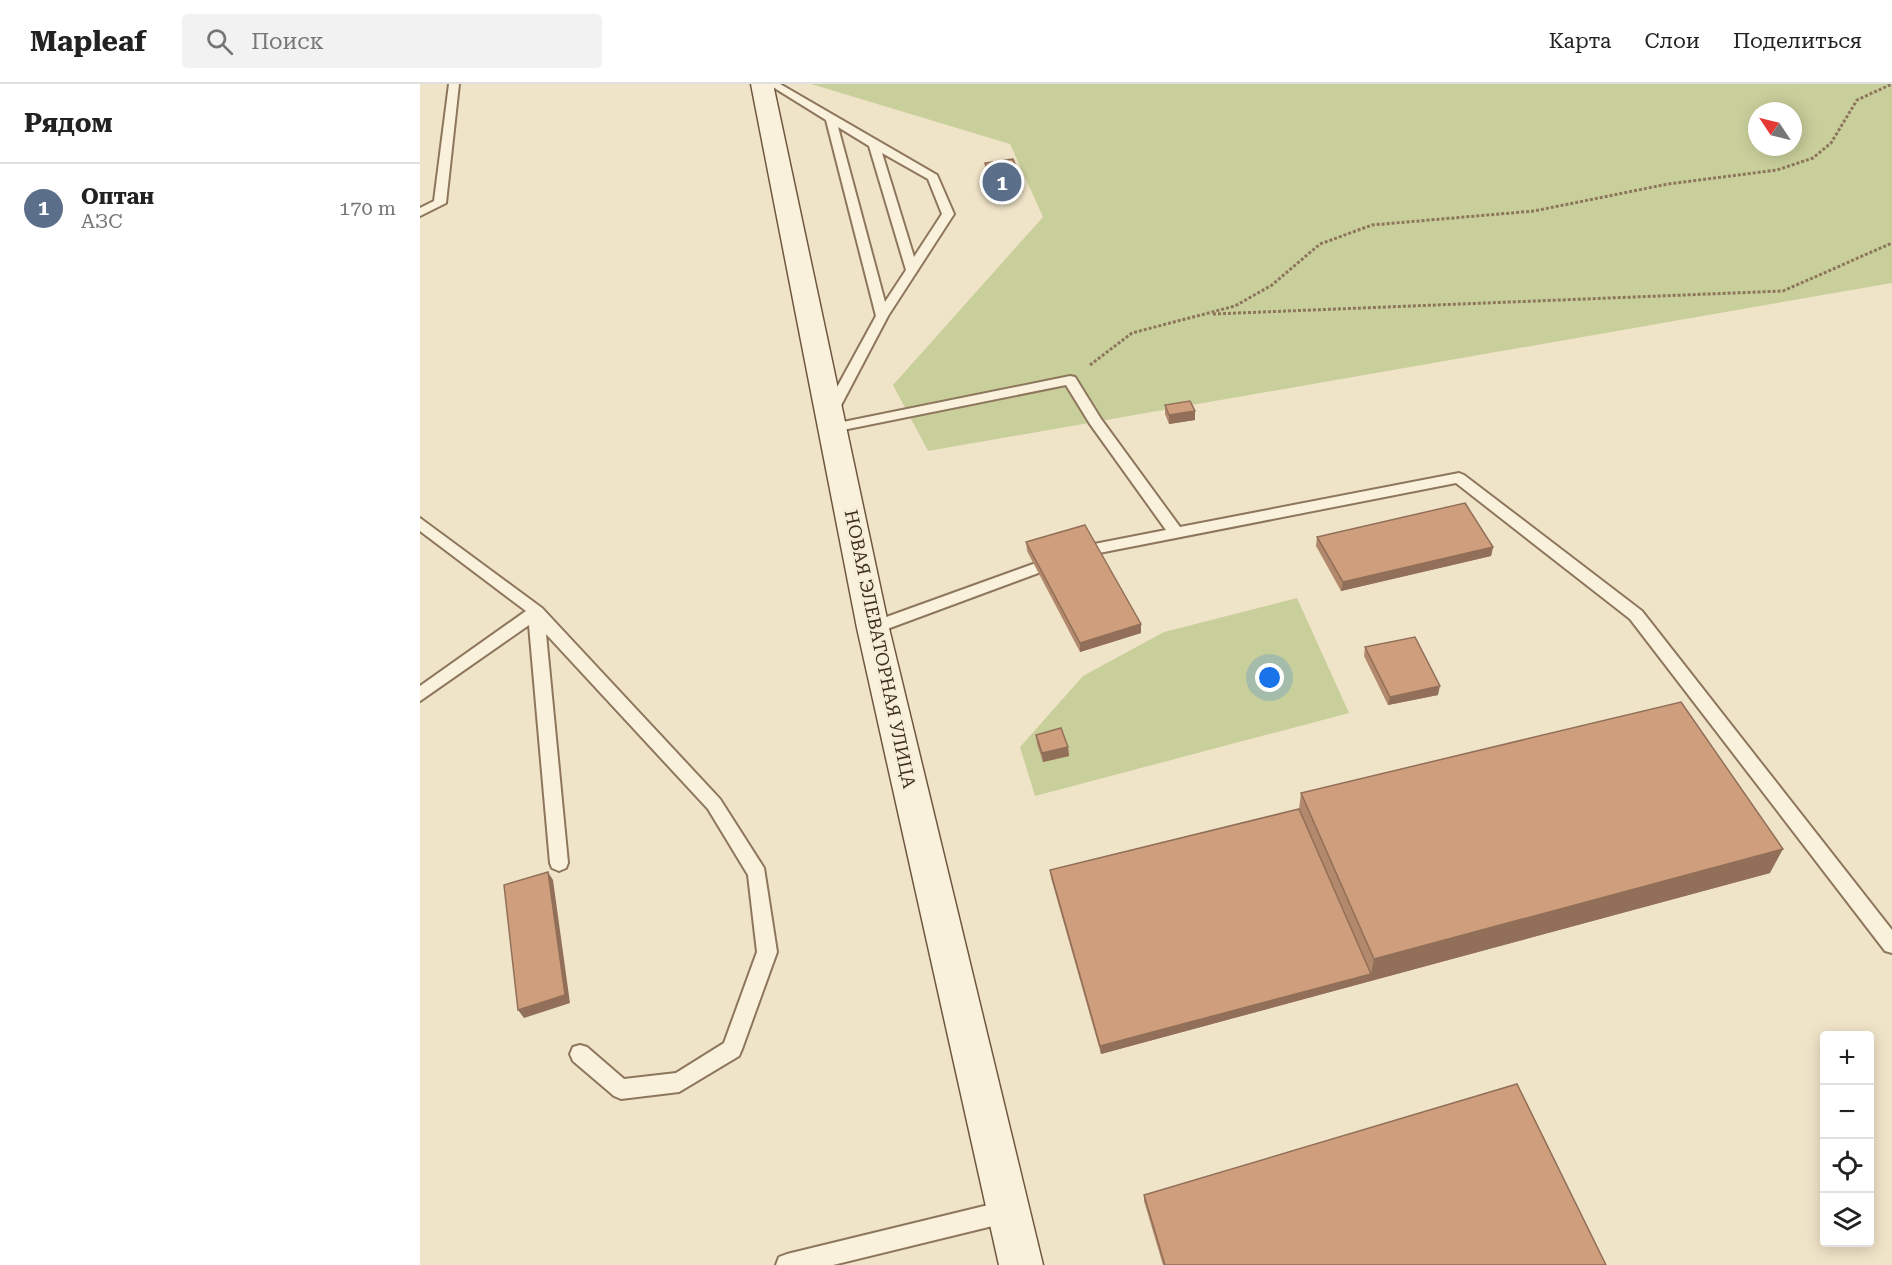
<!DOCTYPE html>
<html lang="ru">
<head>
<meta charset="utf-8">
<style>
  :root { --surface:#fff; --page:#f2f2f2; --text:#222; --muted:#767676; --line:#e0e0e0; --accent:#9e2a2b }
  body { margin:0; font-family:"Roboto Serif",serif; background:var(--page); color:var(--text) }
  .controls { position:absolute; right:18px; bottom:18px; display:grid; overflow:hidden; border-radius:6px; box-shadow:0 3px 15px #0003 }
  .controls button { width:54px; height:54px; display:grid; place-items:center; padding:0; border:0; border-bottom:2px solid var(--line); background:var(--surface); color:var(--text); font:30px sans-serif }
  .compass { position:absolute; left:1328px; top:18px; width:54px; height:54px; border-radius:50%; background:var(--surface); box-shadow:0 3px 15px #0003; rotate:305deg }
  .you { position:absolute; left:850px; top:594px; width:21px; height:21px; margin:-15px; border:4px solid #fff; border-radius:50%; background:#1a73e8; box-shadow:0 0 0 9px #1a73e833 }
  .badge { display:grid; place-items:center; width:39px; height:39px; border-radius:50%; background:var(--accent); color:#fff; font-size:20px; font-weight:700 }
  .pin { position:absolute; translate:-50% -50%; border:3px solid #fff; box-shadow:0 2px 6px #0006 }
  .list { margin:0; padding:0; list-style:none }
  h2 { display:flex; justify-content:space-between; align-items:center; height:78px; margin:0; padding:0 24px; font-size:26px }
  h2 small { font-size:20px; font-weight:400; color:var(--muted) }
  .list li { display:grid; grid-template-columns:39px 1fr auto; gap:18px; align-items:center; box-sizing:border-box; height:90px; padding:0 24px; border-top:2px solid var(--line) }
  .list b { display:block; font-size:22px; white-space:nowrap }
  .list p { margin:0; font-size:20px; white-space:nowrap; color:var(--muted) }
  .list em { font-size:20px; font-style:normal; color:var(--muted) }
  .icon { flex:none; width:33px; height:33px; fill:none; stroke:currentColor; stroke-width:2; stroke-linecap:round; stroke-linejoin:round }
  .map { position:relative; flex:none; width:1472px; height:1181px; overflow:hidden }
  header { display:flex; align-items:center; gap:36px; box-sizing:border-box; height:84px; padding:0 30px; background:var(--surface); border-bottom:2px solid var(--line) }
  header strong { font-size:28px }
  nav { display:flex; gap:33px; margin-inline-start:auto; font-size:21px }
  .search { width:420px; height:54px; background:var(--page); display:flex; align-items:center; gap:15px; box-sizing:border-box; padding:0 21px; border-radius:6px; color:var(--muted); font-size:22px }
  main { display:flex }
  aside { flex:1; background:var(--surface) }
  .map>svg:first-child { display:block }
  .green { fill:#c9cf9b; fill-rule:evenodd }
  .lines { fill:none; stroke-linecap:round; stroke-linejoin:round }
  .lane-casing { stroke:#8d765c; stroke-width:4 }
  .secondary-casing { stroke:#6f573f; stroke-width:3 }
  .path { stroke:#8d765c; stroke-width:3; stroke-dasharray:3 2; stroke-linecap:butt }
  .lane { fill:#faf1dc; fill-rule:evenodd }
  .secondary { fill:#faf1dc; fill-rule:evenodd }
  .wall { fill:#b2896c }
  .shaded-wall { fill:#916f58 }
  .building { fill:#cf9f7d; stroke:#916f58; stroke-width:1.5 }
  .labels { text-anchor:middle; stroke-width:5; stroke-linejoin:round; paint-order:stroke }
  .street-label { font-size:18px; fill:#3d2e20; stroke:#f7eed8 }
</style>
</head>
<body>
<header>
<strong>Mapleaf</strong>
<div class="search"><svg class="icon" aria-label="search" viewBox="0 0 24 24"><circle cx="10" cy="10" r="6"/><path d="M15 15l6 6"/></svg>Поиск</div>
<nav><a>Карта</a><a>Слои</a><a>Поделиться</a></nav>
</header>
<main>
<aside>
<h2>Рядом<small></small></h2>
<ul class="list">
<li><span class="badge" style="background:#5c6f8a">1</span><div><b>Оптан</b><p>АЗС</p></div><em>170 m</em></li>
</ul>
</aside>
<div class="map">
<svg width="1472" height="1181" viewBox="0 0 1472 1181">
  <rect width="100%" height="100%" fill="#f0e4c8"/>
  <!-- green -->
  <path class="green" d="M391,0H1472V199L508,367L473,301L623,133L590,60ZM1337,27H1373V63H1337Z
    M877,514L929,629L615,712L600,663L663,592L744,548Z"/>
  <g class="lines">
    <defs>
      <path id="lane" d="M29,0H39L26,119L0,132V124L14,117Z
        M348,0H360L517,91L534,130L468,232L417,329L410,333L403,329L456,232L406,36ZM418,43L449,62L486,186L465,218ZM462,69L508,95L522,130L494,173Z
        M650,292L655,293L681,335L760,443L1039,389L1044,391L1222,527L1472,846V869L1465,867L1210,535L1036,399L674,470L666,465L669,461L746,446L670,340L646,301L413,348L406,344L413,340Z
        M0,434L122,524L300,715L344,784L357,868L322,965L319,972L259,1008L201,1015L194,1012L153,977L150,970L153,963L160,961L167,963L204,995L256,989L304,959L337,868L328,791L288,725L126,550L148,779L146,784L139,787L132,784L130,779L109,541L0,617V602L106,527L0,447Z
        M616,479L624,484L621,488L459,548H447L445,544L447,540Z
        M589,1116L597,1119L600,1127L597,1135L589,1138L413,1181H356L359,1173L367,1170Z"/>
      <path id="secondary" d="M331,0H353L469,544L623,1181H579L437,544Z"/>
    </defs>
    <!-- lane casing -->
    <use href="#lane" class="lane-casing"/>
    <!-- secondary casing -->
    <use href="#secondary" class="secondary-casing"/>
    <!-- path -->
    <path class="path" d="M793,230L1363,207L1472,159
      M670,281L712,249L815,222L852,201L900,160L952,141L1114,127L1248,100L1357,86L1393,74L1411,59L1437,16L1472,0"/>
    <!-- lane -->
    <use href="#lane" class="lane"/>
    <!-- secondary -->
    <use href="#secondary" class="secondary"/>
  </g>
  <!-- wall -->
  <path class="wall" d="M565,79L603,100V108L574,113L566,88Z
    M745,321L775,327V336L749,340L745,330Z
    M897,453L1073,463L1071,472L921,507L896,462Z
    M606,458L721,540V549L660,568L607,467Z
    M945,563L1018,611L968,621L944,572Z
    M616,651L648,663L649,672L623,678L617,660Z
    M881,709L1350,789L681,970L631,794L630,786L879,725Z
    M724,1111L1186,1181H743L724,1117Z"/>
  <!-- shaded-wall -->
  <path class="shaded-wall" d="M603,100V108L574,113V104Z
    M775,327V336L749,340V331Z
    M1073,463L1071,472L921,507L923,498Z
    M721,540V549L660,568V559Z
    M1020,602L1018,611L968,621L970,613Z
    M648,663L649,672L623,678L622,669Z
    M1363,765L1350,789L681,970L680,962L951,890L954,875Z
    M128,788L133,796L150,919L104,934L98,926Z"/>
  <!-- building -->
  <path class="building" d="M593,75L603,100L574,104L565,79Z
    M770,317L775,327L749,331L745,321Z
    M1045,419L1073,463L923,498L897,453Z
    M665,441L721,540L660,559L606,458Z
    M995,553L1020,602L970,613L945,563Z
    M1261,618L1363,765L954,875L881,709Z
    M641,644L648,663L622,669L616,651Z
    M879,725L951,890L680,962L630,786Z
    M128,788L145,911L98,926L84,801Z
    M1097,1000L1186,1181H745L724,1111Z"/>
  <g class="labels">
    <!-- street labels -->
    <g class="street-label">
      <text transform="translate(460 565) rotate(78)" y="6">НОВАЯ ЭЛЕВАТОРНАЯ УЛИЦА</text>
    </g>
  </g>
</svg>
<div class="controls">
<button>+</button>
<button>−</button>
<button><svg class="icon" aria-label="locate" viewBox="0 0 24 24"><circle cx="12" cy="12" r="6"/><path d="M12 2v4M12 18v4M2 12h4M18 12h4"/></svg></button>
<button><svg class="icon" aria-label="layers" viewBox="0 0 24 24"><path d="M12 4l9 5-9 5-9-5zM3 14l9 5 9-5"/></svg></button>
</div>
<svg class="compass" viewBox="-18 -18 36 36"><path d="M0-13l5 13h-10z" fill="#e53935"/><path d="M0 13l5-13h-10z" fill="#767676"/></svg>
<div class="you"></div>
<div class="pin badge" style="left:582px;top:98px;background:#5c6f8a">1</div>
</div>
</main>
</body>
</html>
